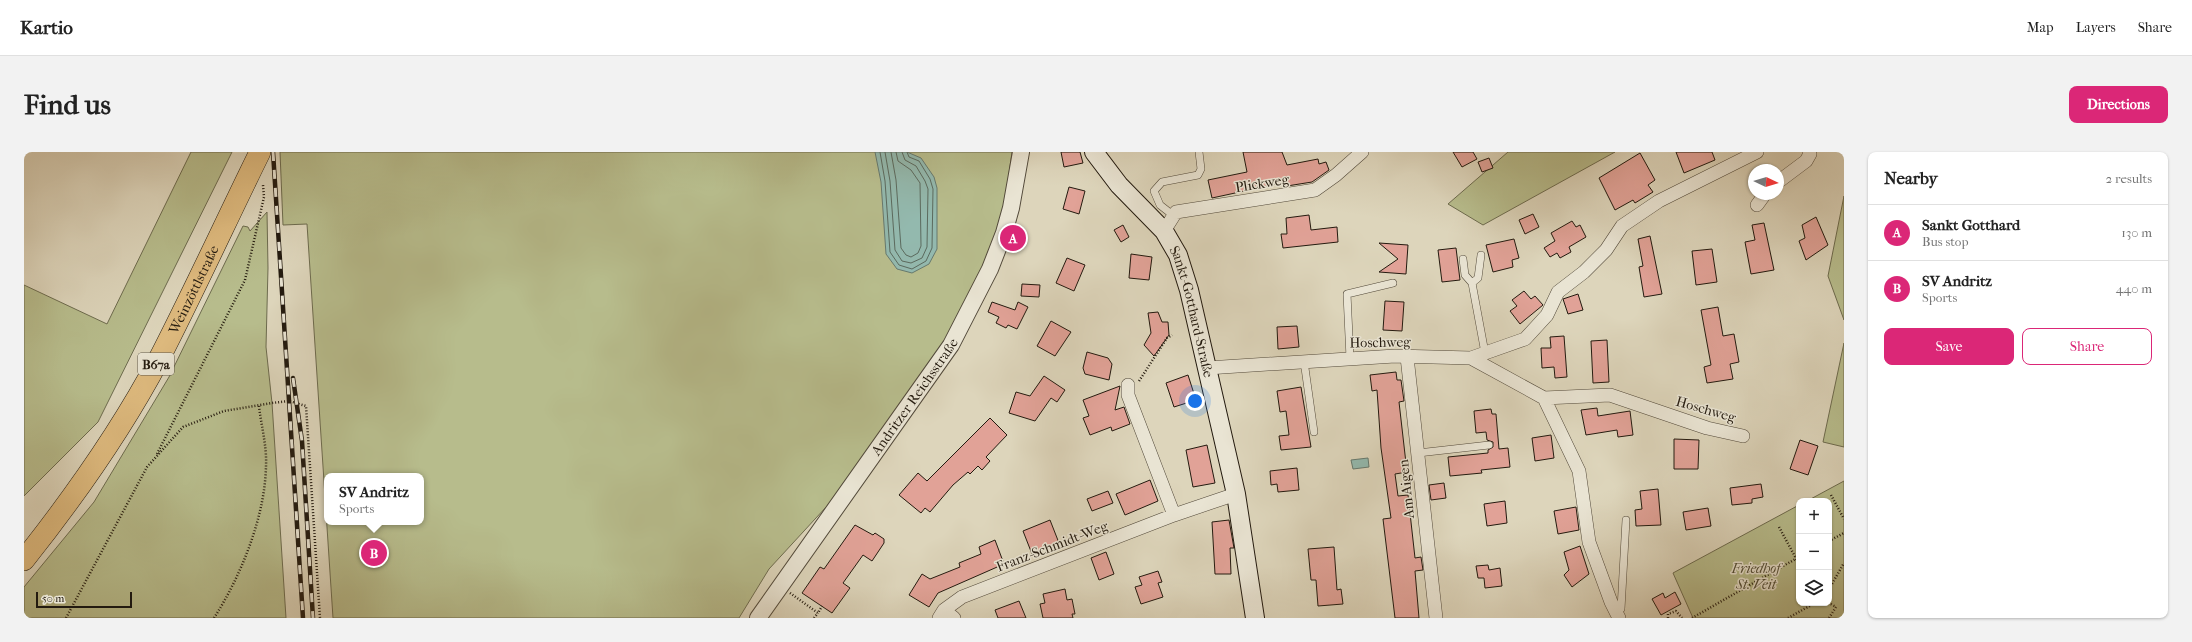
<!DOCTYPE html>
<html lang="en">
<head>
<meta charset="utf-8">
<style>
  :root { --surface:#fff; --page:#f2f2f2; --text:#222; --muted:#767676; --line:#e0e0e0; --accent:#db2777 }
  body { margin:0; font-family:"IM FELL French Canon",serif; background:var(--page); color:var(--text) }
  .controls { position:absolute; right:12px; bottom:12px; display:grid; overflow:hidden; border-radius:8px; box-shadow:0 1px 3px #0004 }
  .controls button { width:36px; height:36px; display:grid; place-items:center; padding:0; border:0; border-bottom:1px solid var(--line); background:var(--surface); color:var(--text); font:20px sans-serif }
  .compass { position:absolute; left:1724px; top:12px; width:36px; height:36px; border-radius:50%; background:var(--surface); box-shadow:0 1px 3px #0004; rotate:94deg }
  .scale { position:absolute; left:12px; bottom:10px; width:96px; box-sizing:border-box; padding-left:4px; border:2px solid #231a0f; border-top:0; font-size:11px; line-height:14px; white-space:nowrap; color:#231a0f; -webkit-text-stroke:3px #e9e4d3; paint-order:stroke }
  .you { position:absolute; left:1171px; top:249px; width:14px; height:14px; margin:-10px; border:3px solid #fff; border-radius:50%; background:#1a73e8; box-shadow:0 0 0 6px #1a73e833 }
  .badge { display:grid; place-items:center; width:26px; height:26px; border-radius:50%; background:var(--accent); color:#fff; font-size:13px; font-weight:700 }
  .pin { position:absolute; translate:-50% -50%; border:2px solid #fff; box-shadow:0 1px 4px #0006 }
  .popup { position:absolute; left:300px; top:321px; width:100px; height:52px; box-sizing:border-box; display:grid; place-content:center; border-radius:8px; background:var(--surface); filter:drop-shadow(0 1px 3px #0005); font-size:13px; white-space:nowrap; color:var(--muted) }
  .popup b { font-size:15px; color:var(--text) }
  .popup::after { content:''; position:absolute; left:50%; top:100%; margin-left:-8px; border:8px solid transparent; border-top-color:var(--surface) }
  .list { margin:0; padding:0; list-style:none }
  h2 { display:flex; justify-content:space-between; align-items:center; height:52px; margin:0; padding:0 16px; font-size:17px }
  h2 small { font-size:13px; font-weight:400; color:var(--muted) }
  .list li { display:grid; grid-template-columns:26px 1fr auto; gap:12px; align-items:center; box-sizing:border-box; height:56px; padding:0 16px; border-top:1px solid var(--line) }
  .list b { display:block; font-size:15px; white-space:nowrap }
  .list p { margin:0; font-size:13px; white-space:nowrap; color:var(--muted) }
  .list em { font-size:13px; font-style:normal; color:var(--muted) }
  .actions { display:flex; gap:8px; padding:12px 16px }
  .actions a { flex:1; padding:9px 0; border:1px solid var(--accent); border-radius:8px; text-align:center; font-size:14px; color:var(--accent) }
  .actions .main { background:var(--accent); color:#fff }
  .icon { flex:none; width:22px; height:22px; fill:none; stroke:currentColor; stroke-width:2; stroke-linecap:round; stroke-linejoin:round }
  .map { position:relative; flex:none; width:1820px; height:466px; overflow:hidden; border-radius:8px }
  header { display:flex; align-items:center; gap:24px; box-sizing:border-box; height:56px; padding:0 20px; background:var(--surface); border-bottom:1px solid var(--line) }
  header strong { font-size:19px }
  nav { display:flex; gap:22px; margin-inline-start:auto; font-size:14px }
  .intro { display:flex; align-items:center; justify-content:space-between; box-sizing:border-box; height:96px; padding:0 24px }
  h1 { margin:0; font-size:28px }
  .button { padding:10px 18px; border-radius:8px; background:var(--accent); color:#fff; font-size:14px; font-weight:700 }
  main { display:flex; gap:24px; padding:0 24px }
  aside { flex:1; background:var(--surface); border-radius:8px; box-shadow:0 1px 3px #0004 }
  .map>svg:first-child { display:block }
  .green { fill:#b7bc8c; stroke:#6d6b4e; fill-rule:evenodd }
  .water { fill:#93b9ae; stroke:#66796e }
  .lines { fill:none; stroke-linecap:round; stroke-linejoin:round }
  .shore { stroke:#5b6a5e; stroke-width:1 }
  .building { fill:#e1a297; stroke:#231a0f }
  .service-casing { stroke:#52493a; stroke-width:8 }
  .minor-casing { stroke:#52493a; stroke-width:14 }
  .tertiary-casing { stroke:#52493a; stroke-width:18 }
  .secondary-casing { stroke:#231a0f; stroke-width:20 }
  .primary-casing { stroke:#231a0f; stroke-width:22 }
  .path { stroke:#231a0f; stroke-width:2.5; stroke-dasharray:1 2; stroke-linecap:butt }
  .service { stroke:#e9e4d3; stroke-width:7 }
  .minor { stroke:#e9e4d3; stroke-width:13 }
  .tertiary { stroke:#e9e4d3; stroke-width:16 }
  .secondary { stroke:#e9e4d3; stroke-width:18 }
  .primary { stroke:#deba7e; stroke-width:21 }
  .rail-casing { stroke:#231a0f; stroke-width:4.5 }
  .rail { stroke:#e9e4d3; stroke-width:3; stroke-dasharray:9; stroke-linecap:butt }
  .labels { text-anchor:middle; stroke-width:3; stroke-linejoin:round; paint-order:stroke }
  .shield { fill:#e9e4d3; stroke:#5e574a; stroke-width:1 }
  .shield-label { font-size:13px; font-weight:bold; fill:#231a0f }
  .street-label { font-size:14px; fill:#231a0f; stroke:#e9e4d3 }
  .park-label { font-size:14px; font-style:italic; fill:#4f4b34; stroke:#e9e4d3 }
</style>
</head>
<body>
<header>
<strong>Kartio</strong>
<nav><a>Map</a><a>Layers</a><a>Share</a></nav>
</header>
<div class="intro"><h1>Find us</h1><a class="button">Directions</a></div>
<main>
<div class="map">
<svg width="1820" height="466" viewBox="0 0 1820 466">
  <rect width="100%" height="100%" fill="#ddd5bb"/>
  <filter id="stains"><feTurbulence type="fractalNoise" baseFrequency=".005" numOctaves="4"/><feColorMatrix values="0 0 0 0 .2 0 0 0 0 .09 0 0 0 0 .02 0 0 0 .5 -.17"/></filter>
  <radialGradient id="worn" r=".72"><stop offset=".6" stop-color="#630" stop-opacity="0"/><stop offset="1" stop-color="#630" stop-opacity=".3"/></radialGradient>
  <!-- green -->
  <path class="green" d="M167,0H208L74,270L0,344V133L83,172Z
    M256,0H988L980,58L959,119L918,193L815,341L745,417L715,466H309L283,72L259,73ZM303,324H397V370H303Z
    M1484,0H1591L1459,73L1424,52Z
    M1820,44V168L1804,124Z
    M243,60L244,116L242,195L248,251L262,466H0V435L70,350L145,225L219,74L224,75L226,79Z
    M1820,191V295L1799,290Z
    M1820,329V466H1669L1649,421L1775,353V451H1805V349H1783Z"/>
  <!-- water -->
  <path class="water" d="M851,0H883L897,6L910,25L913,36V97L905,112L888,121L873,117L862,102L857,30Z
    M1344,306L1345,315L1329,317L1327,308Z"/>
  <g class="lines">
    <!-- shore -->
    <path class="shore" d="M856,0L861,29L866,100L875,113L888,117L902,109L908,96L909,37L906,27L895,9L885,5L883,0
      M861,0L866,29L871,98L878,109L887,111L898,106L903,95L904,37L901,29L892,14L881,8L878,0
      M867,0L872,28L877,96L882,103L887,105L894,101L897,94L896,31L887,18L874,9L872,0"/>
  </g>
  <!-- building -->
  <path class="building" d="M1037,0H1056L1059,11L1040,15Z
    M1219,0H1258L1263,13L1294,7L1295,12L1302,10L1305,18L1288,30L1263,34L1262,30L1188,46L1184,28L1223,20Z
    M1429,0H1449L1453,7L1438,15Z
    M1652,0H1688L1691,8L1660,21Z
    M1616,1L1631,28L1624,33L1629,40L1611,51L1609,48L1591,58L1575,26Z
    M1465,6L1469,16L1458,20L1454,10Z
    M1045,35L1061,39L1055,62L1039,57Z
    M1509,62L1515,75L1501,82L1495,68Z
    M1285,63L1287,78L1313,75L1314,90L1259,96L1257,82H1263L1262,66Z
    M1792,65L1804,93L1782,108L1775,89L1781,86L1778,73Z
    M1548,69L1552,75L1556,73L1562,85L1545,95L1547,100L1536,106L1533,101L1526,105L1520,96L1531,89L1527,81Z
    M1740,71L1750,118L1727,122L1721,90L1731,88L1728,73Z
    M1099,73L1105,85L1097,90L1090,78Z
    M1626,84L1638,142L1620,145L1615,115L1619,114L1614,87Z
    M1490,87L1495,106L1488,108L1489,115L1469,120L1462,93Z
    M1355,91L1384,93L1382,122L1355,120L1374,107Z
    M1432,96L1436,128L1418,130L1414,98Z
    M1688,97L1693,130L1672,133L1668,99Z
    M1107,102L1128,105L1125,128L1105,126Z
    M1043,106L1061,113L1050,139L1032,131Z
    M998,132L1016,133L1015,145L997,144Z
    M1500,139L1507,147L1511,144L1519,153L1496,172L1486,159L1493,154L1488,148Z
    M1554,142L1559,158L1544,162L1539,147Z
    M1361,149L1380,150L1378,179L1359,178Z
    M968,150L991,158L994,150L1004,155L993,177L984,173L982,176L972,171L975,165L964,160Z
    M1694,155L1699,184L1710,182L1715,210L1706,212L1709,227L1683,231L1680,215L1687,213L1677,158Z
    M1134,160L1138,170H1144L1145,183L1130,204L1120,193L1127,181L1124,161Z
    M1027,169L1047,180L1031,204L1013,194Z
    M1273,174L1275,195L1254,197L1253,175Z
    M1540,184L1543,225L1531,226L1530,215L1518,216L1517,196H1527L1526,185Z
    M1583,188L1585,230L1569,231L1567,189Z
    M1063,200L1084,206L1088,212L1085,228L1061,222L1059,216Z
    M1372,220L1373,228H1377L1380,249L1375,250L1383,320L1371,322L1374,344L1384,343L1391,406L1397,405L1399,418L1391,419L1395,466H1371L1359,367L1367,366L1357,296L1353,238L1348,239L1346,223Z
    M1164,223L1172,248L1150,255L1142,231Z
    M1020,224L1041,238L1033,250L1027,246L1011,269L985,261L992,240L1006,244Z
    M1096,234L1091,258L1100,255L1106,272L1088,279L1087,275L1066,283L1059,266L1065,264L1059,248Z
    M1277,235L1287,295L1257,298L1255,284L1265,283L1262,259L1256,260L1253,239Z
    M1573,256L1574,264L1606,259L1609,283L1594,285L1593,278L1562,283L1557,258Z
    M1467,257L1468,262H1472L1475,297L1484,296L1486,315L1457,318L1458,321L1426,324L1424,305L1464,301V298L1469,295V290L1463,288L1462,280L1452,281L1450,259Z
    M966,266L983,283L962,305L966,309L958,318L954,314L946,322L944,320L929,333L906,360L901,356L897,361L875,343L894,321L903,329Z
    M1527,283L1530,306L1511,309L1508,286Z
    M1650,287L1675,288L1674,317H1650Z
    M1776,288L1794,294L1784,323L1766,317Z
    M1183,293L1191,331L1169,335L1162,298Z
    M1273,316L1275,338L1254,340L1253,332L1247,333L1246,319Z
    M1126,328L1134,349L1101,363L1092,342Z
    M1420,331L1422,346L1407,348L1405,333Z
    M1737,332L1739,345L1728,347V351L1708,353L1706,336Z
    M1634,337L1637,373L1612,374L1611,358L1618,357L1616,339Z
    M1084,339L1089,351L1068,359L1063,347Z
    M1481,349L1483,371L1463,374L1460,352Z
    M1552,355L1555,378L1534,382L1530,359Z
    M1684,356L1687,374L1662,378L1659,360Z
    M1026,368L1035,391L1008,402L999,379Z
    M1205,368L1210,396H1206L1207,422H1191L1188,370Z
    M831,373L849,383L851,381L860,387V391L848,409L839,403L819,431L826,436L808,461L778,441L796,415L800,417Z
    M971,388L980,412L914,441L905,455L885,443L898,422L906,427L936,415L935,411L957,402L955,395Z
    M1556,394L1565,422L1548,435L1540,423L1545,418L1540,400Z
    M1310,395L1313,438L1317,437L1319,452L1294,454L1292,428H1287L1284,397Z
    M1082,400L1090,422L1075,428L1067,406Z
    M1464,413L1465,418L1476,416L1478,434L1461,436L1460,426H1454L1452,414Z
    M1134,419L1138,430L1134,431L1139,445L1117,452L1111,435L1118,433L1115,425Z
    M1041,437L1043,448L1048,447L1051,462H1048L1049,466H1019L1016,452L1021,451L1019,442Z
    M1651,440L1657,452L1637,463L1628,447L1639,441L1641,446Z
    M995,449L1002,466H974L971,458Z"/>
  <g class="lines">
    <defs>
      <path id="service" d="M1150,64L1136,53L1130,39L1138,30L1174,23L1177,17L1175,0
        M1439,107L1441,123L1448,131L1461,201
        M1448,131L1454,126L1457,103
        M1326,206L1323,142L1369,131
        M1280,209L1290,280
        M1394,301L1465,293
        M1593,460L1597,457L1602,368"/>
      <path id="minor" d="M1754,30L1782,9L1786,2L1785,0
        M1733,53L1741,42
        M1140,79L1152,60L1291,38L1312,23L1338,0
        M1383,205L1412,466
        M1447,206L1501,187L1523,163L1534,140L1560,120L1582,98L1598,74L1635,49L1733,0
        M1183,216L1371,204L1447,206L1520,246L1555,319L1565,390L1587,450L1595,466
        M1104,233V243L1150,363
        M1520,246L1586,243L1683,276L1719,284
        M920,458L930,466
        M915,466L920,458L938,445L1150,363L1212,342"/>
      <g id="tertiary">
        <path id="s1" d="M734,466L927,193L966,117L980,81L987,56L997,0"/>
      </g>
      <g id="secondary">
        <path id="s2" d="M1070,0L1095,33L1140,79L1154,103L1165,138L1212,342L1231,466"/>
      </g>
      <g id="primary">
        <path id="s3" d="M0,408C50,345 97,279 135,207C170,139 202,69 236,0"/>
      </g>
    </defs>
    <!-- service casing -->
    <use href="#service" class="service-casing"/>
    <!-- minor casing -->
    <use href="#minor" class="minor-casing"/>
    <!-- tertiary casing -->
    <use href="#tertiary" class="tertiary-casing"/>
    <!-- secondary casing -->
    <use href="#secondary" class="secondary-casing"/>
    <!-- primary casing -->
    <use href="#primary" class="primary-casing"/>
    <!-- path -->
    <path class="path" d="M1115,229L1143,186L1148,183
      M133,302L221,128L240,45L239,33
      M1807,343L1820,367
      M1755,375L1775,412
      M1805,389L1820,381
      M1805,437L1820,411
      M766,441L794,461L798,454
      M42,466L123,315L159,275L200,259L248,251L265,249L282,254L296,466
      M190,466C217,424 241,365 242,314C243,294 237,273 235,254
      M790,466L794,461
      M1644,466V462L1652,459L1658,466
      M1668,466L1775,405
      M1764,466L1791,451
      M1805,466L1812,455L1805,451"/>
    <!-- service -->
    <use href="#service" class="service"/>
    <!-- minor -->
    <use href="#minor" class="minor"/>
    <!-- tertiary -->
    <use href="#tertiary" class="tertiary"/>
    <!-- secondary -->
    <use href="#secondary" class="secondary"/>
    <!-- primary -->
    <use href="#primary" class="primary"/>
    <defs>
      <path id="rail" d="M249,0L279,466
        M269,226L278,289L289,466"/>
    </defs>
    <!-- rail casing -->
    <use href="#rail" class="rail-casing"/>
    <!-- rail -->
    <use href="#rail" class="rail"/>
  </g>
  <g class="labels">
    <!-- shield labels -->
    <rect class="shield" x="114" y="201" width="36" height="22" rx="3"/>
    <g class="shield-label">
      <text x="132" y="217">B67a</text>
    </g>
    <!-- street labels -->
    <g class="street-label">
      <text transform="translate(1238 31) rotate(-9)" y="5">Plickweg</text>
      <text dy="5" stroke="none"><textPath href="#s3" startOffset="320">Weinzöttlstraße</textPath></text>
      <text dy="5" stroke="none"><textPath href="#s2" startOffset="192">Sankt-Gotthard-Straße</textPath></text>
      <text transform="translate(1356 190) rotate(-1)" y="5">Hoschweg</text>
      <text dy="5" stroke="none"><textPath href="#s1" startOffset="271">Andritzer Reichsstraße</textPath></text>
      <text transform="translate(1682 257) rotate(16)" y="5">Hoschweg</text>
      <text transform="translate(1382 337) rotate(-96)" y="5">Am Aigen</text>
      <text transform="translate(1028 394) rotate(-21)" y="5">Franz-Schmidt-Weg</text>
    </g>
    <!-- park labels -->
    <g class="park-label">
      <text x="1732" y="421">Friedhof<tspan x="1732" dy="16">St. Veit</tspan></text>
    </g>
  </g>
  <rect width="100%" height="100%" filter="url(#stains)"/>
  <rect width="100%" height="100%" fill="url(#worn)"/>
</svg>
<div class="controls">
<button>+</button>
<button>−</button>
<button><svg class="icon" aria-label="layers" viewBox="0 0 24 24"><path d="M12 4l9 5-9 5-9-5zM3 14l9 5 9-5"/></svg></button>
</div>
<svg class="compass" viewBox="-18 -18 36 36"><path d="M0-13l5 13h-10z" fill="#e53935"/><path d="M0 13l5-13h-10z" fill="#767676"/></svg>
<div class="scale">50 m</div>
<div class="you"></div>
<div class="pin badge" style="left:989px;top:86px">A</div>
<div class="pin badge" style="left:350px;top:401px">B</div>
<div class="popup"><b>SV Andritz</b>Sports</div>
</div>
<aside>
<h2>Nearby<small>2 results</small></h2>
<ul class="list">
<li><span class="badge">A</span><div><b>Sankt Gotthard</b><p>Bus stop</p></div><em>130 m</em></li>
<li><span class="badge">B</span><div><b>SV Andritz</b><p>Sports</p></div><em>440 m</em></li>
</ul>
<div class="actions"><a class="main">Save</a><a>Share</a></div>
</aside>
</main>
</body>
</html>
